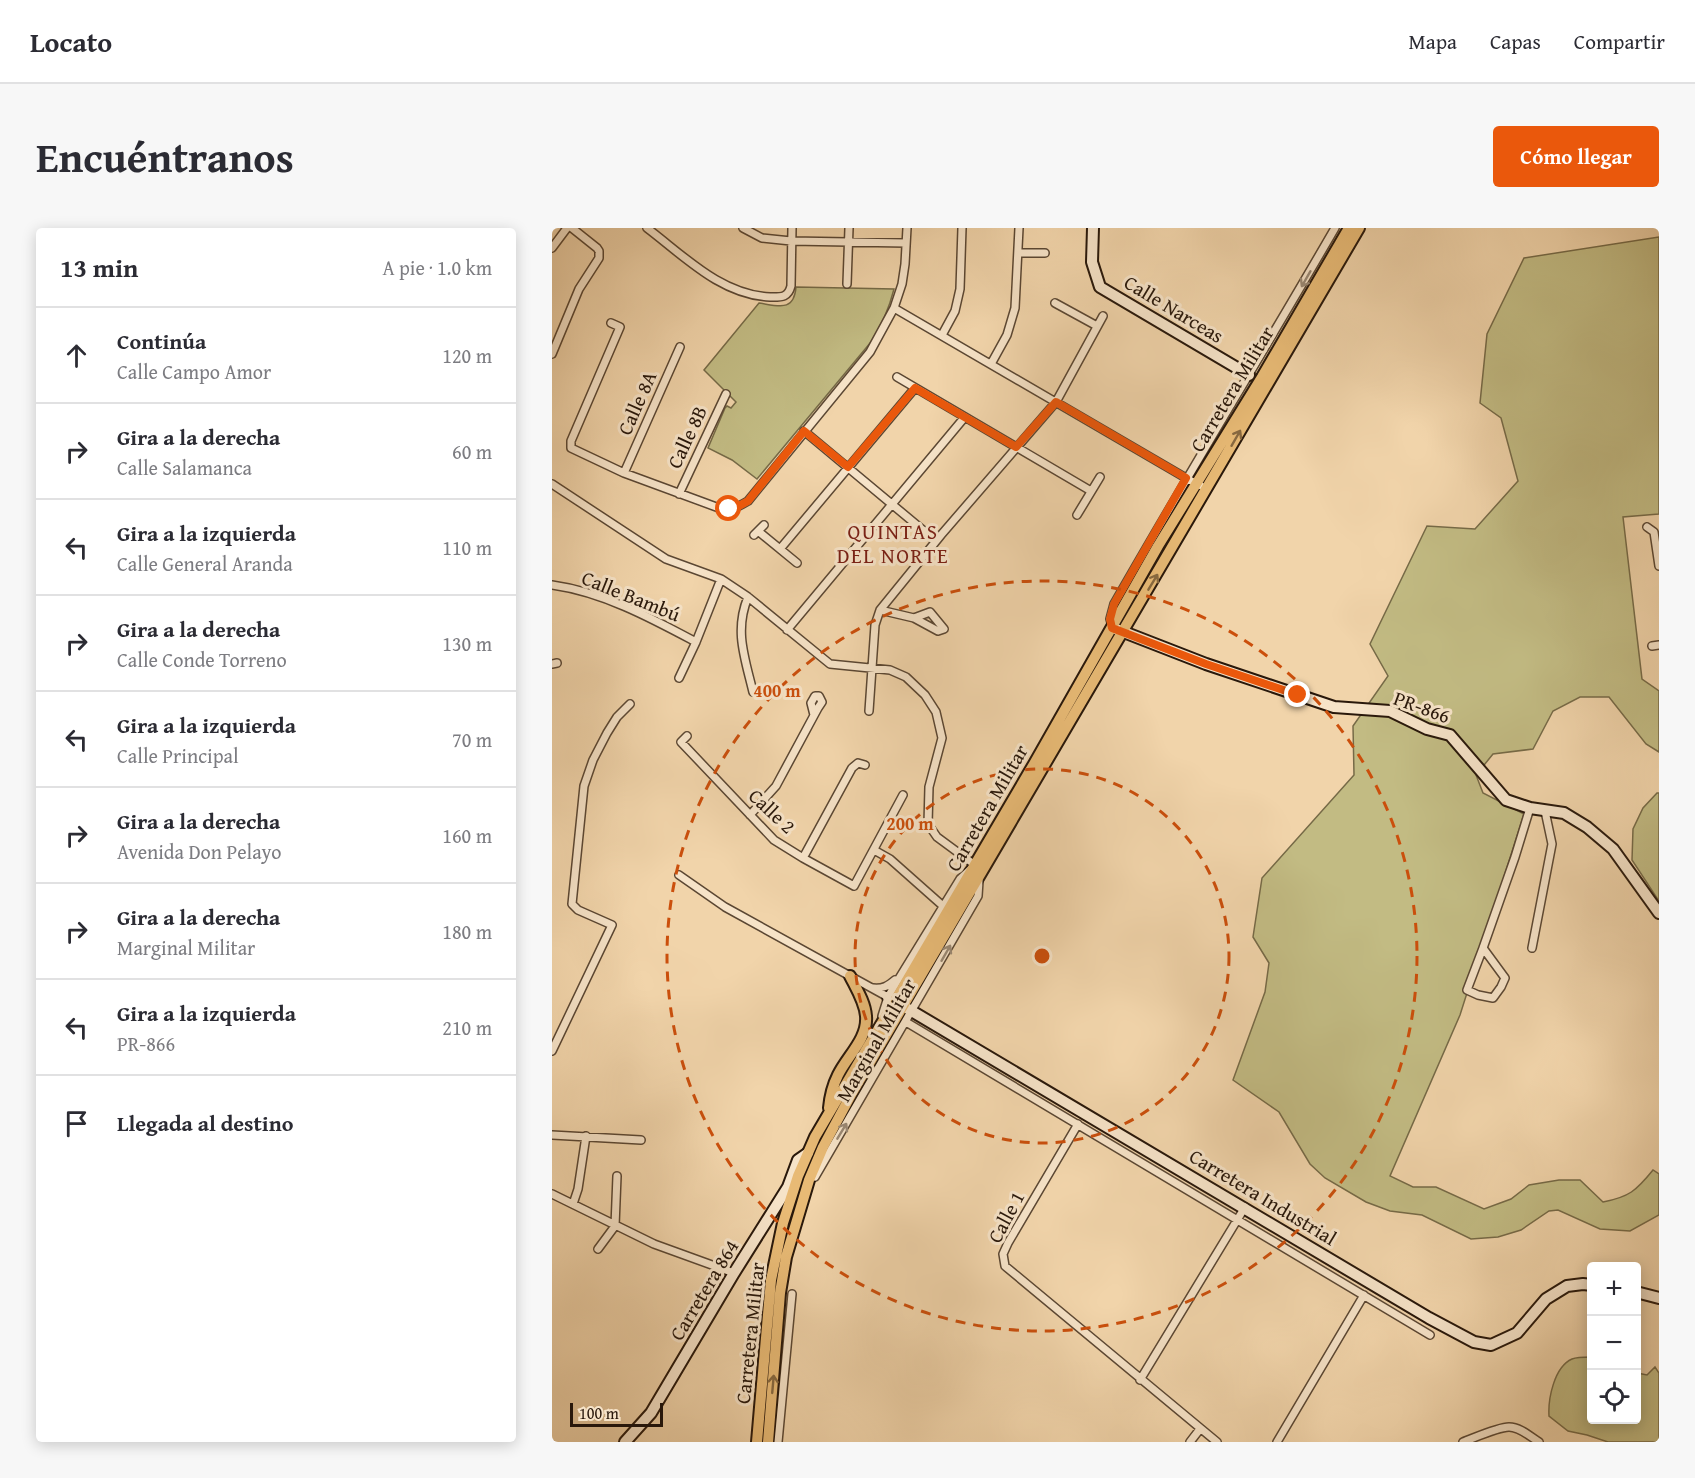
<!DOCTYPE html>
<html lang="es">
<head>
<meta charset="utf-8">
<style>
  :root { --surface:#fff; --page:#f7f7f7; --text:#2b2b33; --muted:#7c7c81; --line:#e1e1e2; --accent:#ea580c }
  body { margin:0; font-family:"Gentium Book Plus",serif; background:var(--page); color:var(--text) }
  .controls { position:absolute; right:18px; bottom:18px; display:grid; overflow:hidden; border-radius:6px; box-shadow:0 3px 15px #0003 }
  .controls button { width:54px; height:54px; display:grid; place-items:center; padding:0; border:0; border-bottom:2px solid var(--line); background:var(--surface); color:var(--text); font:30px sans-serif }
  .scale { position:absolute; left:18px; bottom:15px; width:93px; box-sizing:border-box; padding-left:6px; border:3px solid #29180b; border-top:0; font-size:16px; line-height:21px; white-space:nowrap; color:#29180b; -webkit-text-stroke:4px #f6e3c8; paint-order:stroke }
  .stop { position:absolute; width:18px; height:18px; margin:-14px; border:4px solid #ea580c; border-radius:50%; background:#fff }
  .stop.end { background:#ea580c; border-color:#fff; box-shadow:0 2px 6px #0008 }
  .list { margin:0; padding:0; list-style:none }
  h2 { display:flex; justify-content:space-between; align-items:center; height:78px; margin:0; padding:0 24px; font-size:26px }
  h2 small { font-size:20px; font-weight:400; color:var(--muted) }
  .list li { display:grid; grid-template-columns:39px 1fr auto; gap:18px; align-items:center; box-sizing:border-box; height:96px; padding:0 24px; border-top:2px solid var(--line) }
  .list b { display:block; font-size:22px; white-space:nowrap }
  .list p { margin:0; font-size:20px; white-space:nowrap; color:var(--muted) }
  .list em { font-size:20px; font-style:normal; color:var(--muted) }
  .icon { flex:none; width:33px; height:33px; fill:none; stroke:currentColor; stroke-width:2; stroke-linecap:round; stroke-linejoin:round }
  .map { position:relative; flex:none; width:1107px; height:1214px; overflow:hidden; border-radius:6px }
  header { display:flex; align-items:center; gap:36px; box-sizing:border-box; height:84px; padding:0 30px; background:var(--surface); border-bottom:2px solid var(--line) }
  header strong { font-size:28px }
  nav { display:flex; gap:33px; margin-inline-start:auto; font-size:21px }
  .intro { display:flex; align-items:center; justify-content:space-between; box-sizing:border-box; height:144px; padding:0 36px }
  h1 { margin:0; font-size:42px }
  .button { padding:15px 27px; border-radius:6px; background:var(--accent); color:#fff; font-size:21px; font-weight:700 }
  main { display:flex; gap:36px; padding:0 36px }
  aside { flex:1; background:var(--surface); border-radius:6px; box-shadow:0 3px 15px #0003 }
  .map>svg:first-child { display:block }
  .green { fill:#c2bb83; stroke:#766a47; stroke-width:1.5 }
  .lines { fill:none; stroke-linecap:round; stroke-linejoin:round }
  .street-casing { stroke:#5b4733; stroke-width:10 }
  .secondary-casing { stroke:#29180b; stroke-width:14 }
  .primary-casing { stroke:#29180b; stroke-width:14 }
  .street { stroke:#f6e3c8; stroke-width:7 }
  .secondary { stroke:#f6e3c8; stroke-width:10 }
  .primary { stroke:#e8ba75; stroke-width:10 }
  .oneway { stroke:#9a8873 }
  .oneway2 { stroke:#886940 }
  .route { stroke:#ea580c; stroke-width:8 }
  .ring { fill:none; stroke:#cb4f0c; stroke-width:3; stroke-dasharray:10 8 }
  .labels { text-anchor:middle; stroke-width:6; stroke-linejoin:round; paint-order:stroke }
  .street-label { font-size:20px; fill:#29180b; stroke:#f6e3c8 }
  .neighbourhood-label { font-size:21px; letter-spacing:1.5px; fill:#7a1f14; stroke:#f6e3c8 }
  .centre { fill:#cb4f0c; stroke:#f6e3c8; stroke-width:3 }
  .ring-label { font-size:18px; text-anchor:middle; font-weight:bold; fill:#cb4f0c; stroke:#f6e3c8; stroke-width:6; stroke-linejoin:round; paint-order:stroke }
</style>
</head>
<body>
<header>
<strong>Locato</strong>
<nav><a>Mapa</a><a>Capas</a><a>Compartir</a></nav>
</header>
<div class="intro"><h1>Encuéntranos</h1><a class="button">Cómo llegar</a></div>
<main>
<aside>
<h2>13 min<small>A pie · 1.0 km</small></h2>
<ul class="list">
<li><svg class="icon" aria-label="ahead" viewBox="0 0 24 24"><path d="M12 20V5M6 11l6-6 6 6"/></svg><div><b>Continúa</b><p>Calle Campo Amor</p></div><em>120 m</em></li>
<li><svg class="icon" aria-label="right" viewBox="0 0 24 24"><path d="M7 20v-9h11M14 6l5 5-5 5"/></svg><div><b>Gira a la derecha</b><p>Calle Salamanca</p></div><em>60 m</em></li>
<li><svg class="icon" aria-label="left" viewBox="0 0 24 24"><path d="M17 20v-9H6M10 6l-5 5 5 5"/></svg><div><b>Gira a la izquierda</b><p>Calle General Aranda</p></div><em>110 m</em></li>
<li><svg class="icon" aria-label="right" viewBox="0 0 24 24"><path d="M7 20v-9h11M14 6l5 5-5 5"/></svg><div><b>Gira a la derecha</b><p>Calle Conde Torreno</p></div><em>130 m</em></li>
<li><svg class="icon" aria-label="left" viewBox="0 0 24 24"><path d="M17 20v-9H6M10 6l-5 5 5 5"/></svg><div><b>Gira a la izquierda</b><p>Calle Principal</p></div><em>70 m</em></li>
<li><svg class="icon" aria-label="right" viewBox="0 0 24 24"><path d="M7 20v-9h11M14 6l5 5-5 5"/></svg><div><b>Gira a la derecha</b><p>Avenida Don Pelayo</p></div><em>160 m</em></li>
<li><svg class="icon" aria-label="right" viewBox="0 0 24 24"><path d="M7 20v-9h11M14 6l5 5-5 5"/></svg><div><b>Gira a la derecha</b><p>Marginal Militar</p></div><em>180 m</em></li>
<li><svg class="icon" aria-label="left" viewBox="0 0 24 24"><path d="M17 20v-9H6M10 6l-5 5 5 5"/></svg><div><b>Gira a la izquierda</b><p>PR-866</p></div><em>210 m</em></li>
<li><svg class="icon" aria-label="arrive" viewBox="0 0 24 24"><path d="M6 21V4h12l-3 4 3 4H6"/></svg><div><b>Llegada al destino</b></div></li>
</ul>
</aside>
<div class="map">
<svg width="1107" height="1214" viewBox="0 0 1107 1214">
  <rect width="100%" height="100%" fill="#f1d4aa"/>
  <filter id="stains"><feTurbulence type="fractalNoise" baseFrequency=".00333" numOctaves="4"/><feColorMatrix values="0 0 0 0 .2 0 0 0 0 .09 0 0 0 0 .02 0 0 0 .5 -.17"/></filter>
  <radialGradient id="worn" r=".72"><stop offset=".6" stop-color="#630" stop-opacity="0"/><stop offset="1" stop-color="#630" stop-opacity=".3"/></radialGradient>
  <!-- green -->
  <path class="green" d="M1107,9V286L1071,289L1090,451L1107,463V524L1094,516L1057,469H1028L1001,483L981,521L941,526L924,547L931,565L972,586L908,787L838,948L861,959H884L932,981L959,971L977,957L1007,952H1028L1051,974C1077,969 1084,963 1101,942L1107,946V987L1078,1003L1048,1001L1006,982L997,983L969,1002L946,1009L919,1011L870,987L838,983L814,974L773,950L758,936L727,884L681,852L713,764L717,735L701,709L710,650L802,547L801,498L836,448L818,416L875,298L923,301L966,253L949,190L928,175L935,106L972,30Z
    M244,59L342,61C337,81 330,97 319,114L205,251L180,232L156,220L173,180L175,178L179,180L184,174L152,142L207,75C227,78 242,84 244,59Z
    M1105,565H1107V673L1080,632L1081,601L1091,580Z
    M1039,1129L1040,1192H1084L1085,1145L1095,1147L1103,1139L1107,1145V1214H1056L1035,1207L1016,1203L997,1188C996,1171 1002,1139 1020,1131C1025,1129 1034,1129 1039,1129Z"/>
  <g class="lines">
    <defs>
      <path id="street" d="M95,0C132,28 169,67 218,69C229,69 236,70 239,58L240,0
        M191,0L210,10L239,13L354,15
        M0,20L15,0
        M466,25H493
        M295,56L297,0
        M503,75L545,98
        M342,80L634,250L655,261
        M59,95L68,99L19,213V220L72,245L167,280L177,281L187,278L196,273L318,124L342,80L350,56L353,36L355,0
        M390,107L403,83L408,61L410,0
        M0,126L27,61L47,30V23L45,20L20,0
        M439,136L455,107L463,80L467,0
        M345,149L539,263
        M252,203L384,313
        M72,245L128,119
        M0,256L114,331L169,351L196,369L278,436L338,442L354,449L373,467L384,484L390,510L377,559L376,596L385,609L423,637L408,651L343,757L336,769L330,788
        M127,266L174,166
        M525,287L548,249
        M1095,299L1102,304L1107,338
        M206,303L245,335
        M202,307L212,297
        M228,321L363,160
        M0,357C51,364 99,390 144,414
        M196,369C182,403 193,430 201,464
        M328,382L362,390
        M378,384L392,401L386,403L362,390Z
        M560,398L558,391L562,376C634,250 710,126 783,0
        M235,402L412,190
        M1100,418L1107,417
        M0,436L5,435
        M127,450L144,414L169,351
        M317,483L323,397L328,382L389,307L504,174L551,88
        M135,508L129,514L222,612L251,630L302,658L351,567
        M198,587L224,558L266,480L270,474L267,468H263L259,475L262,487
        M322,622L338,631L391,678
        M251,630L300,540L306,535L313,537
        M127,647L173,679L336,769
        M931,720L915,762L926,767L941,770L949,759L953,750L931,720L963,629L978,580
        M980,720L1000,616L993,583
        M321,760C331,761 336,758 343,752
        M354,794L878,1107
        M0,823L60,697L26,682L20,676L32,558L41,532L55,505L65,489L78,476
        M526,896L456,1015L451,1026L453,1038L665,1214
        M0,907L89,912
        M263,949L426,668L427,653
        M0,966L102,1016L182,1045
        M21,976L26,961L34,908
        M46,1021L63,998L65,948
        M588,1152L693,979
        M226,1214L240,1066
        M638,1214L648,1201
        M725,1214L812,1067
        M911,1214C922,1210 946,1199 957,1199C968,1199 979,1209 987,1214"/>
      <path id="secondary" d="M541,0L540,34L548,59L697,147
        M564,401L654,436L782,479L838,483L875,501L898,507L954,572L978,580L1012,585L1035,599L1061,621L1107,685
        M336,769L877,1090L922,1114L939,1117L965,1105L994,1071L1015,1058L1031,1056L1040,1057
        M1084,1064L1107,1070
        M73,1214L99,1185L182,1045L236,959L246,932L256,925"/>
      <path id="primary" d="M277,880C278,869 281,857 286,847C295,828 316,811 314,788C313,774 304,760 298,748
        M205,1214L219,1052L231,995L246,948L263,909L482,536L606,318L710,149L797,0
        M216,1214L228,1065L234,1029L257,952L271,919L300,865L807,0"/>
    </defs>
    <!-- street casing -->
    <use href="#street" class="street-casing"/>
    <!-- secondary casing -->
    <use href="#secondary" class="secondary-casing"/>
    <!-- primary casing -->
    <use href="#primary" class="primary-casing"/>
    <!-- street -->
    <use href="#street" class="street"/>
    <!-- secondary -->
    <use href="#secondary" class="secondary"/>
    <!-- primary -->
    <use href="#primary" class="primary"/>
  </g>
  <!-- one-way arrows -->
  <defs><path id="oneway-shaft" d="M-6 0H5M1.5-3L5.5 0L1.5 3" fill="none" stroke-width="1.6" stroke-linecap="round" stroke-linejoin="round" transform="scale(1.5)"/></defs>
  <g class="oneway">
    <use href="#oneway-shaft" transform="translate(754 51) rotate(120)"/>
    <use href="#oneway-shaft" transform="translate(394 725) rotate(-60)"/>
    <use href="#oneway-shaft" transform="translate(290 903) rotate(-59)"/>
  </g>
  <g class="oneway2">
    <use href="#oneway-shaft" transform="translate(684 210) rotate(-60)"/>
    <use href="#oneway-shaft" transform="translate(601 354) rotate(-59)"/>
    <use href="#oneway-shaft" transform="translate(221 1156) rotate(-85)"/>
  </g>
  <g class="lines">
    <!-- route -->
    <path class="route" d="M177,281L187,278L196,273L252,203L296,239L363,160L464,219L504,174L634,250L562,376L558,391L560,400L654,436L746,467"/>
  </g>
  <!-- distance rings -->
  <g class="ring">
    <circle cx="490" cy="728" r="187"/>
    <circle cx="490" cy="728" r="375"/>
  </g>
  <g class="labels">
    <!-- street labels -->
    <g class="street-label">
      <text transform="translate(622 81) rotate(31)" y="7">Calle Narceas</text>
      <text transform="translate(680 161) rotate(-59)" y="7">Carretera Militar</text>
      <text transform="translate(85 175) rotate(-66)" y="7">Calle 8A</text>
      <text transform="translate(135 209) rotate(-65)" y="7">Calle 8B</text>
      <text transform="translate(79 368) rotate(22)" y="7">Calle Bambú</text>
      <text transform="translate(870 479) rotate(20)" y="7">PR-866</text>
      <text transform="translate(435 580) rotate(-60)" y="7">Carretera Militar</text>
      <text transform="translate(220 583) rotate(43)" y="7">Calle 2</text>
      <text transform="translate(324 812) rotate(-60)" y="7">Marginal Militar</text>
      <text transform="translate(711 969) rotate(31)" y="7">Carretera Industrial</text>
      <text transform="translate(454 989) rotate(-62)" y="7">Calle 1</text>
      <text transform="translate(152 1062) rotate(-59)" y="7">Carretera 864</text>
      <text transform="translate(198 1105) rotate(-84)" y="7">Carretera Militar</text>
    </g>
    <!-- neighbourhood labels -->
    <g class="neighbourhood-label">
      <text x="341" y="311">QUINTAS<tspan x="341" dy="24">DEL NORTE</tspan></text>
    </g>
  </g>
  <circle cx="490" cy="728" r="9" class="centre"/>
  <g class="ring-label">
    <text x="225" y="469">400 m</text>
    <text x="358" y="602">200 m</text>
  </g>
  <rect width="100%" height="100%" filter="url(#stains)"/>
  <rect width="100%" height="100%" fill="url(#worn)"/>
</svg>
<div class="controls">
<button>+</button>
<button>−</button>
<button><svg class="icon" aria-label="locate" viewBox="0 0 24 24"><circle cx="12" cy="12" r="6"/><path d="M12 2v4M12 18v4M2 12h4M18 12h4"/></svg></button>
</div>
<div class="scale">100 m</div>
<div class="stop" style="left:177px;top:281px"></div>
<div class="stop end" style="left:746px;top:467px"></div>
</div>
</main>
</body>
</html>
